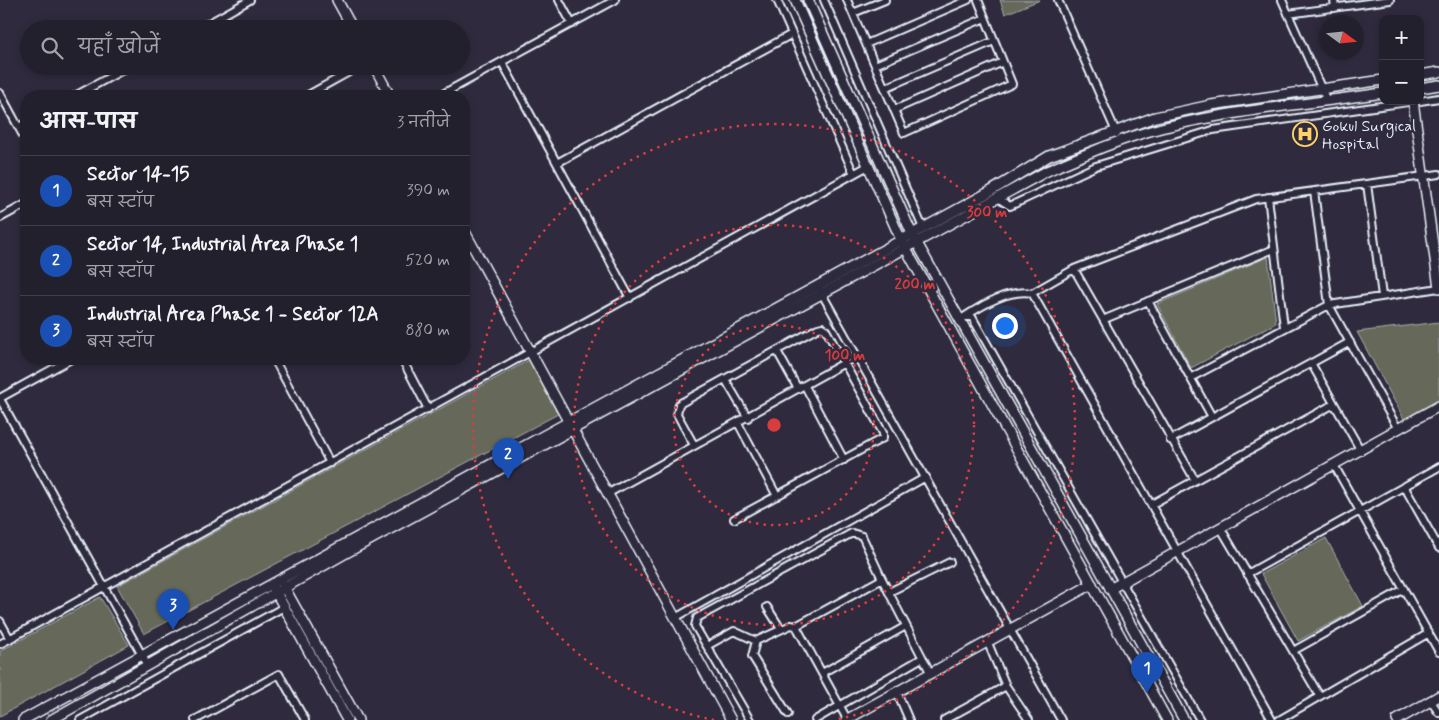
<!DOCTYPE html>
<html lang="hi">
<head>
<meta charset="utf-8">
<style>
  :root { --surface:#23202e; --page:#2f2d3a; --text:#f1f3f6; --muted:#a3a3aa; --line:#403e4a; --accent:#8c9099 }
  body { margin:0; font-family:Mynerve,"Playpen Sans Deva",sans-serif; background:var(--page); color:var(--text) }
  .controls { position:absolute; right:15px; top:15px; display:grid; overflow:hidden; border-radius:10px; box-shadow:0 2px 8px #0003 }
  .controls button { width:45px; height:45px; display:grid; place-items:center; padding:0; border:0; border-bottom:1px solid var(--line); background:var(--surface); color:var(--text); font:25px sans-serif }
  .compass { position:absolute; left:1319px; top:15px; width:45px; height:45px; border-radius:50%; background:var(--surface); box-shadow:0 2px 8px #0003; rotate:105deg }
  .you { position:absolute; left:1004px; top:325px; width:18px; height:18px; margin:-12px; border:4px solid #fff; border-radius:50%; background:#1a73e8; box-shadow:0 0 0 8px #1a73e833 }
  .badge { display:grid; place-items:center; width:32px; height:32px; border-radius:50%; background:var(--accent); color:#fff; font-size:16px; font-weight:700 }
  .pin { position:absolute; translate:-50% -41px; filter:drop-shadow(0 1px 2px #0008) }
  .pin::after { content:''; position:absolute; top:26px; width:18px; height:15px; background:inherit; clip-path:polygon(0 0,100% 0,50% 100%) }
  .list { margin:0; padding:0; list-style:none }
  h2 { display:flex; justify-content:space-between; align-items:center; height:65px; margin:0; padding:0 20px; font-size:21px }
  h2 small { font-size:16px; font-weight:400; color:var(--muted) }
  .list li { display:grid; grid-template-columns:32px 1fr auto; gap:15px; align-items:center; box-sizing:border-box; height:70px; padding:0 20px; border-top:1px solid var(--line) }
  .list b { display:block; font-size:19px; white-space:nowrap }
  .list p { margin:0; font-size:16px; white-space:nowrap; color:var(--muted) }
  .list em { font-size:16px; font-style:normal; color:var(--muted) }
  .icon { flex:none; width:28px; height:28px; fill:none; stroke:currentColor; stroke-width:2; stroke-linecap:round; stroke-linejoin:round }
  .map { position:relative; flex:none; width:1439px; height:720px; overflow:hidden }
  .search { position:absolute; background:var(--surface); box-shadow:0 2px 8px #0003; left:20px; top:20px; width:450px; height:55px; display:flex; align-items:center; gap:12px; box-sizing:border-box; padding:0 18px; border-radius:28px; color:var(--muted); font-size:19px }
  .panel { position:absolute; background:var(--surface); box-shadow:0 2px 8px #0003; left:20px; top:90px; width:450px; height:275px; border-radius:20px }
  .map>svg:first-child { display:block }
  .green { fill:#66695a; stroke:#a7ada9 }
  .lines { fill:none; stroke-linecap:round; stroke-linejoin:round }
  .minor-casing { stroke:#e8f1f8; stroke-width:10 }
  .tertiary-casing { stroke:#e8f1f8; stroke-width:12 }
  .minor { stroke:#2f2a3d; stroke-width:6 }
  .tertiary { stroke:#2f2a3d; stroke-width:9 }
  .ring { fill:none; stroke:#d83c3d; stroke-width:2.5; stroke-dasharray:2.5 5 }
  .labels { text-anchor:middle; stroke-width:5; stroke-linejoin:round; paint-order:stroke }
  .poi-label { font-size:16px; fill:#e8f1f8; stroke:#2f2a3d; text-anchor:start }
  .centre { fill:#d83c3d; stroke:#2f2a3d; stroke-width:2.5 }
  .ring-label { font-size:15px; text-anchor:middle; font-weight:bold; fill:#d83c3d; stroke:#2f2a3d; stroke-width:5; stroke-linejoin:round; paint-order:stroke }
</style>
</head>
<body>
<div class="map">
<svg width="1439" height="720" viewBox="0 0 1439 720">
  <rect width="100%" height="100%" fill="#2f2a3d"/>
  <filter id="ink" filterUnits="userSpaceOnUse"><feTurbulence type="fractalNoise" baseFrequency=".02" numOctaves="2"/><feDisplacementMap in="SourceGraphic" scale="10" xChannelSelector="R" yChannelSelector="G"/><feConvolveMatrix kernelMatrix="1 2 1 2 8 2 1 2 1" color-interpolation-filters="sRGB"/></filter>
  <g filter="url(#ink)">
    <!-- green -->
    <path class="green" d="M1000,0H1040L1005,14Z
      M1268,257L1276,323L1191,368L1157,304Z
      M1439,322V400L1404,419L1357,332Z
      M529,360L558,414L144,634L117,586Z
      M1326,538L1363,606L1298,641L1261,574Z
      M100,597L129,645L0,716V651Z"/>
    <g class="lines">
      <defs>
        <path id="minor" d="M559,0L572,24
          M777,0L854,174
          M824,0L923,228
          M847,0L904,133L1012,84L978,0
          M1058,0L1117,134
          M1282,0L1327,101
          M1334,0L1335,8
          M853,13L885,0
          M1288,14L1390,0
          M198,29L250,0
          M866,44L968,0
          M502,62L630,298
          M875,65L985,18
          M885,88L994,41
          M0,93L26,141
          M75,96L130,66
          M306,96L360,66
          M439,96L615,0
          M1420,101L1439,98
          M894,110L1003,62
          M19,127L26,123
          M557,163L792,34
          M1367,184L1382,296
          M1314,191L1329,305L1398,429
          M1268,197L1284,327
          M999,199L1010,206L1096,166L1213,130L1415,101
          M0,218L26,204
          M1074,269L1195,480
          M817,285L1061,720
          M1032,293L1272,720
          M1148,301L1212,417
          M964,317C984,304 1009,289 1032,293L1074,269L1256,199L1439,174
          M965,317H972L1200,720
          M1105,319L1274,249
          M777,351L798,389
          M274,359L330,463
          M402,359L428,409
          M1311,363L1361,451
          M1192,377L1329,305L1439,288
          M725,379L748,418
          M805,386L844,460
          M0,398L71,359
          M0,399L148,666
          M738,423L777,496
          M1170,440L1350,342
          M694,445L677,414L679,404L818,328L822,327L826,330L883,433V438L734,519
          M1334,465L1439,652
          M1404,486L1439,548
          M607,494L857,356
          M1152,504L1334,404
          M1220,527L1319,695
          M1247,574L1439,467
          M889,592L950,562
          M767,607L781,629
          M675,618L926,477
          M0,621L10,639
          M988,643L1006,686L1029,720
          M0,644L868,166
          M707,646L734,631L756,641
          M1293,651L1404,589
          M822,673L906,626
          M897,692L909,720
          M1430,700L1439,713
          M788,714L752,656L756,641L791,625L796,626
          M847,719L796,626L882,579L931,674
          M80,720L284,607
          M195,720L279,674L305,720
          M750,720L695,626L697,618L852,533L862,536L882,579
          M815,720L922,658
          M944,720L1006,686
          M1279,720L1429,633"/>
        <path id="tertiary" d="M337,0L353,29
          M795,0L901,240L1167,720
          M808,0L912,234L1184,720
          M374,66L390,96
          M1420,75L1439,72
          M1420,88L1439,85
          M1413,101L1439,288
          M464,230L731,720
          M283,585L358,720
          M274,589L347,720
          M1110,589L1439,406
          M23,720L991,191L1049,156L1155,117L1211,105L1383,80
          M51,720L346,553L1047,171C1084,155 1122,138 1161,128C1233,110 1309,104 1383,93
          M846,720L1092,584
          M1397,720L1439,696"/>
      </defs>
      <!-- minor casing -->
      <use href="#minor" class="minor-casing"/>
      <!-- tertiary casing -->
      <use href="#tertiary" class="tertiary-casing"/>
      <!-- minor -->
      <use href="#minor" class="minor"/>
      <!-- tertiary -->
      <use href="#tertiary" class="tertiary"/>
    </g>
  </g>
  <!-- distance rings -->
  <g class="ring">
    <circle cx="774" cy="425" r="100"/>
    <circle cx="774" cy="425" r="200"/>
    <path d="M714 720A301 301 0 1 1 834 720"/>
  </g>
  <!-- icons -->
  <defs>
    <symbol id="hospital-ring" viewBox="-11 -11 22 22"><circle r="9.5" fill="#2f2a3d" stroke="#ffd166" stroke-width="1.5"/><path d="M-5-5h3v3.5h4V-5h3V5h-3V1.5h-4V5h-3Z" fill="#ffd166"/></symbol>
  </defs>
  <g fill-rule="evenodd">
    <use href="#hospital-ring" x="1291" y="120" width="28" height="28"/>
  </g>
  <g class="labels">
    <!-- poi labels -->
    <g class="poi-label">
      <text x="1322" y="131">Gokul Surgical<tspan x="1322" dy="18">Hospital</tspan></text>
    </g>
  </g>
  <circle cx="774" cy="425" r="8" class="centre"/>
  <g class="ring-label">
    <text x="987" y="217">300 m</text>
    <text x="915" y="289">200 m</text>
    <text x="845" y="360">100 m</text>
  </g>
</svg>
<div class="controls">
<button>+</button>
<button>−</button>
</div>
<svg class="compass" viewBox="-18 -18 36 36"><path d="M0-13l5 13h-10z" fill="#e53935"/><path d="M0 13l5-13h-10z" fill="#a3a3aa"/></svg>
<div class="you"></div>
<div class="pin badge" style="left:1147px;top:693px;background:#1a4fb4">1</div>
<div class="pin badge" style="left:508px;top:479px;background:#1a4fb4">2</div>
<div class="pin badge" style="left:173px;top:630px;background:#1a4fb4">3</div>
<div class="search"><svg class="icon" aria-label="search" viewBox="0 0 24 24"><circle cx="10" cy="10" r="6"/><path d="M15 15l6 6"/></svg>यहाँ खोजें</div>
<section class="panel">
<h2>आस-पास<small>3 नतीजे</small></h2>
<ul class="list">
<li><span class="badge" style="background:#1a4fb4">1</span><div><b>Sector 14-15</b><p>बस स्टॉप</p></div><em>390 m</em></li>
<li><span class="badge" style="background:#1a4fb4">2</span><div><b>Sector 14, Industrial Area Phase 1</b><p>बस स्टॉप</p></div><em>520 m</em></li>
<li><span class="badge" style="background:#1a4fb4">3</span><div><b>Industrial Area Phase 1 - Sector 12A</b><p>बस स्टॉप</p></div><em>880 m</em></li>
</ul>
</section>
</div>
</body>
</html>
